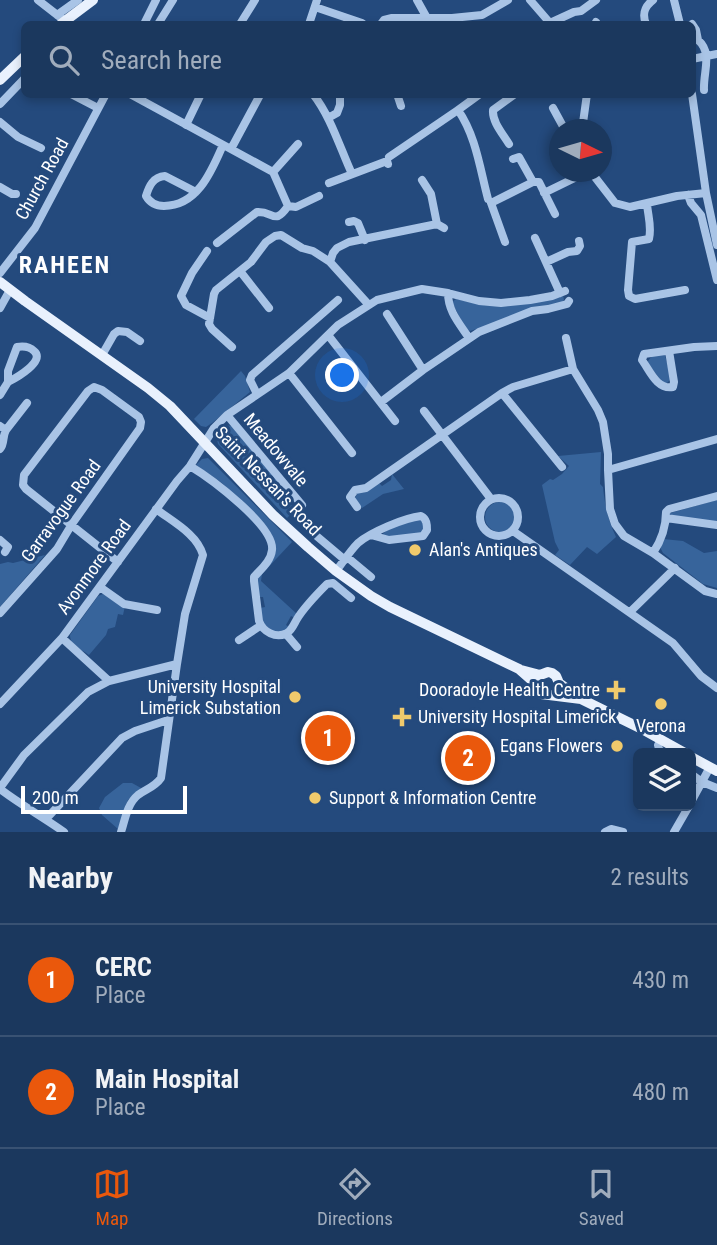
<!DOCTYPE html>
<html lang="en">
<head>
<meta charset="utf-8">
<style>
  :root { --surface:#1b385e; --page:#243f64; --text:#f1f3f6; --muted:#a0acbc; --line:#395273; --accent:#ea580c }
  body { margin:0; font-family:"Roboto Condensed",sans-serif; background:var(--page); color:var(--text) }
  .controls { position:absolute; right:21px; bottom:21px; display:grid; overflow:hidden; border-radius:10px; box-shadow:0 4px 10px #0003 }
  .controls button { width:63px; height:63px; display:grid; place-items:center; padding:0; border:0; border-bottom:2px solid var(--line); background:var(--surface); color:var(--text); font:35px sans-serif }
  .compass { position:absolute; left:549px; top:119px; width:63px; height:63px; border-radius:50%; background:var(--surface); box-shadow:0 4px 10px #0003; rotate:95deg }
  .scale { position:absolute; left:21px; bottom:18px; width:166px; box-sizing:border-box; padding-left:7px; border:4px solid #fff; border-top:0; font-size:19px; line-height:24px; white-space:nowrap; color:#fff; -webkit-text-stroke:5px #244a7d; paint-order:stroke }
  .you { position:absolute; left:343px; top:376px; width:24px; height:24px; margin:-18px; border:5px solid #fff; border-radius:50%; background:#1a73e8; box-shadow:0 0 0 10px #1a73e833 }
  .badge { display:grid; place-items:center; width:46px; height:46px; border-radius:50%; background:var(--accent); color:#fff; font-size:23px; font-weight:700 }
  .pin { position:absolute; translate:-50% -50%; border:4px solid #fff; box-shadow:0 2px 7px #0006 }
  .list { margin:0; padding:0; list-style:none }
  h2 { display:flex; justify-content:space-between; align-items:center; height:91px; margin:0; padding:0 28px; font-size:30px }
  h2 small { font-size:23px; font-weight:400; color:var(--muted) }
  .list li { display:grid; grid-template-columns:46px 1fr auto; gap:21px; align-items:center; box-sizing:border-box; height:112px; padding:0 28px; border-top:2px solid var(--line) }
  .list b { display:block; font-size:26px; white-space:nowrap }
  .list p { margin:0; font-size:23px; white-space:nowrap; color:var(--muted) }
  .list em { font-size:23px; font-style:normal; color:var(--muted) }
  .icon { flex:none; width:38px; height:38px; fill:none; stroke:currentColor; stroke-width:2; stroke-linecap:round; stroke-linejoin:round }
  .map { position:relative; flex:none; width:717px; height:832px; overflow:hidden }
  .search { position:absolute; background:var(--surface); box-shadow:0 4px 10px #0003; left:21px; right:21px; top:21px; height:77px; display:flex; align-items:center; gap:18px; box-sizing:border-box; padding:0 24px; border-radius:10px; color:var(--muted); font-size:26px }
  .sheet { height:315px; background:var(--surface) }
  nav { display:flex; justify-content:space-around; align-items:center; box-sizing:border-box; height:98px; border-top:2px solid var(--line); background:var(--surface); font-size:19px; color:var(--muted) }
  nav a { display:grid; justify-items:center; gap:4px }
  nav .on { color:var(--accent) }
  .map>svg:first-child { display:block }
  .green { fill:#37649b }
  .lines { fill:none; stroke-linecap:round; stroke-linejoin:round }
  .minor { stroke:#a9c4e6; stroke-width:8 }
  .major { stroke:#e9f1fd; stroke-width:10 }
  .poi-dot { fill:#f0ca6c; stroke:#244a7d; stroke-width:2.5 }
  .labels { text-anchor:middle; stroke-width:6; stroke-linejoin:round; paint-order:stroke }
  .street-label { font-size:18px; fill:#fff; stroke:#244a7d }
  .poi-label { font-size:18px; fill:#fff; stroke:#244a7d; text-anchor:start }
  .district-label { font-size:24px; font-weight:bold; letter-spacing:2px; fill:#fff; stroke:#244a7d }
</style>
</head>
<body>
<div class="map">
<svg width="717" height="832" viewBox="0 0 717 832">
  <rect width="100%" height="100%" fill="#244a7d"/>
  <!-- green -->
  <path class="green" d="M563,295L564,300L562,302L470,331L465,328L452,302L456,299L483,305L494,306Z
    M665,355L671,379L666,384L663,383L648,364V361L652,356Z
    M241,371L245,376L250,392L212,423L206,427L201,426L194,419Z
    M225,425L232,426L288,492L287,494C292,499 290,505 295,510L287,518L218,444L216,435L222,427Z
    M601,452L600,484L603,487C605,506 608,520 616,537L597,554L587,547L570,565L555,555L559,550L555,542L542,485L550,479L553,480L562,474L569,466L558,456Z
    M208,458L292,542L262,574L261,581L297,614L295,618L291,616L286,625L289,627L286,631L272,632L262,623L260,608L265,607L263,597H259L256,581L275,552V544L271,534L222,483L196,465L202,459Z
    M392,474L404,489L383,494L362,508L355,499L357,493L378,482L382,486L391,480Z
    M717,500V523L671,516L670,514V513Z
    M485 517a15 15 0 1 1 30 0a15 15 0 1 1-30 0Z
    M421,519L425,526L421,534L387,538L382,535C391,524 407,522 421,519Z
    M663,539L683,541L704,553L717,551V588L703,584L663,553L660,547Z
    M45,555L0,607V564L8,562L13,563Z
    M103,594L125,606L123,615L118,614L115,627L108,629L106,635L89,655C81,649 70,646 70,635L98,596Z
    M123,783H132L141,788L128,800L118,829L102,815L99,808L105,797Z"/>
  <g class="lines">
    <!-- minor -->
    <path class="minor" d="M38,0L65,21
      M417,0L427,18
      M530,0L550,23L549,24
      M674,0L680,24
      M315,7L362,23
      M57,15L78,0
      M550,23L574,12L581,11L596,0
      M144,24L156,0
      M158,24L173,0
      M240,24L255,0
      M309,24L317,0
      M381,24L384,20L392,18H452
      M453,24L452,18L482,15L508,0
      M595,24L596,22
      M646,24C642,14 644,7 653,0
      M692,24L696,30L698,40C713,53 703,72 704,90
      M692,59L717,54
      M71,94L98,108
      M130,94L273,172L288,206L296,207L319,196
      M313,94C331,117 340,148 352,174
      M397,94L401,106
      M692,94L706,193L717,245
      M0,104L24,79
      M553,108L565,130
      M458,110L480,94
      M328,118L337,113L340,105V94
      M0,122L18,137L41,148
      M186,125L201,94
      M582,130L587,94
      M509,144C503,134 492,122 493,110L515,94
      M231,149L260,95
      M389,157L458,110C476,136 480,169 488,199
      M513,159L519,157L533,182H539L555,214
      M273,172L298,144
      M591,172L615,203L630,207L677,196L706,193
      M422,180L431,194L437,224
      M329,183L387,161L388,164
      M0,187L12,194H16
      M196,192L165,176C153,177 149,186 146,196C150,203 156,206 164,206C198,206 212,170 223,145
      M544,193L587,172
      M688,195L691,203L701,215L717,280
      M647,204C648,216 652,227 649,239L632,242L628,290L629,296L635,299L685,290
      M349,222L354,221L358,223L365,240
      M535,238L560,293
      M505,242L491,203L533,182
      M217,243L257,212C274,211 274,226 288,206
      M207,251L192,273L181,296L186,305L210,318
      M546,262L568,252L577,251L580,246L579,241
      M240,271L269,308
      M0,273L35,228L106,94
      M448,293C448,311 459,323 469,338
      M368,304L330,262L333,253L337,248L349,242L437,224L444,228
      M0,308L10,290
      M387,314L423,370
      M328,335L395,421
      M566,338L573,369L598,410L603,422L608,454V470L717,439
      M232,347L212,329L209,324L214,294L216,290L251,262L266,242L275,236L281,235L302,248L313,251L330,262
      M669,351L674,382L673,387C657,390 650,371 642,360L644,354L694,347L717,346
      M102,355L114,334L118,331L127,332L140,341
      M289,373L352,453
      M502,393L562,467
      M257,394L250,380L252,375L338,300
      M0,395L8,382V371L17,347C23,346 29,346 34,351C46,361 16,378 8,382
      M381,402L423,370L479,332L532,311L548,309L567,304L569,301
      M424,411L491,499
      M227,415L302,505
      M0,426L6,430L27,403
      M0,449C5,443 2,437 6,430
      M190,466C210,478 275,526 272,550C271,561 261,569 254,577V581L259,621C263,632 276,639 287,633C292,630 294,624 297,619C305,606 316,595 327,584L333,583L351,598
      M608,470L610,509L615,524L624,536L653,553L705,591L717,594
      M480 517a19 19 0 1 1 38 0a19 19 0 1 1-38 0Z
      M357,507L350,497L355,490L366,488L502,393L513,387L573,369
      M666,518L717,525
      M513,531L673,643L701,676L717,688
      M313,533L345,560
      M0,540L8,547L5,552
      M653,553C661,541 666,527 666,512L669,509L717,496
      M347,557L371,577
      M336,571C343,562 350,551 358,543C371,532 404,518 421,516C427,519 427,525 427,530L423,536L389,540L371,535
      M100,587L124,604L157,610
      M630,612L675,568
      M0,613L57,549L72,524L140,428L141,422L139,417L102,390L94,387L88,391L24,475L23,485L26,489L118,562
      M286,634L297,647
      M62,638L109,681L177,664L185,614L203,555C197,534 173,522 156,509
      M239,640L260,626
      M0,704L62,638L177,481L190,466L214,428L227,415L289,373L338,325L377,300L422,289L448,293L479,301L501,303L530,300L552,296L565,291
      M662,740L658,745L659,749L663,753
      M691,774L702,782L717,788
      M0,788L24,755L88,692L109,681
      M0,789C21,805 43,817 64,832
      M691,802L710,767
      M46,819L122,738L135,731L168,720
      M121,832C125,820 127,804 138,795C146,789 155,787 161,778L177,664
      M605,832L611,829L623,832
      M674,832L689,806"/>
    <!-- major -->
    <path class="major" d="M61,24L93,0
      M0,80L24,57
      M0,282L25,301L148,388L170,406L273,515L308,547L336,571L371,596L390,607L519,669L536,684L538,691L541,694L581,699
      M521,670L540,675L548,672L552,673L556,676L559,683L581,699L640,728L685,753
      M691,757L717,771"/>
  </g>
  <!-- markers -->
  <g class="poi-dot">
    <circle cx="415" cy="550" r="7"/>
    <path d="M612.5 679.5h7v7h7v7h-7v7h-7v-7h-7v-7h7z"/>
    <circle cx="295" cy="697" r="7"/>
    <circle cx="661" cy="704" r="7"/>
    <path d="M398.5 706.5h7v7h7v7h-7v7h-7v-7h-7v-7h7z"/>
    <circle cx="617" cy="746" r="7"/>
    <circle cx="315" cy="798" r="7"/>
  </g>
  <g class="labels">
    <!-- street labels -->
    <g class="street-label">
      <text transform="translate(42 179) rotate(-61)" y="6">Church Road</text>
      <text transform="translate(276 450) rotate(50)" y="6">Meadowvale</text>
      <text transform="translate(268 481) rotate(46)" y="6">Saint Nessan's Road</text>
      <text transform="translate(61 511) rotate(-54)" y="6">Garravogue Road</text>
      <text transform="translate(94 567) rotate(-54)" y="6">Avonmore Road</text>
    </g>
    <!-- poi labels -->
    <g class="poi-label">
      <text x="429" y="556">Alan's Antiques</text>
      <text x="281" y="693" text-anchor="end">University Hospital<tspan x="281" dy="21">Limerick Substation</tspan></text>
      <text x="600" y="696" text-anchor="end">Dooradoyle Health Centre</text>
      <text x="418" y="723">University Hospital Limerick</text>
      <text x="661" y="732" text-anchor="middle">Verona</text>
      <text x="603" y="752" text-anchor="end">Egans Flowers</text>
      <text x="329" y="804">Support &amp; Information Centre</text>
    </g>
    <!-- district labels -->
    <g class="district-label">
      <text x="65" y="273">RAHEEN</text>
    </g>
  </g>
</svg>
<div class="controls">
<button><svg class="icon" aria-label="layers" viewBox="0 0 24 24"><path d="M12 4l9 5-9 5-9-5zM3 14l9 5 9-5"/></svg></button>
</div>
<svg class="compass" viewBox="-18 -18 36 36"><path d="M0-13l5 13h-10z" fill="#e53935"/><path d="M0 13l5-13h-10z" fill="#a0acbc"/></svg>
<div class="scale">200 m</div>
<div class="you"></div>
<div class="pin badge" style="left:328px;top:738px">1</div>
<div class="pin badge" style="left:468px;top:758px">2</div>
<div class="search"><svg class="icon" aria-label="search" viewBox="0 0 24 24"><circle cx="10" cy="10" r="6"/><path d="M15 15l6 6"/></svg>Search here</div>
</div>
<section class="sheet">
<h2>Nearby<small>2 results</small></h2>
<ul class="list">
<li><span class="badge">1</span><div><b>CERC</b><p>Place</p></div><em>430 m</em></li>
<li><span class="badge">2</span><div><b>Main Hospital</b><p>Place</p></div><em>480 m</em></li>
</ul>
</section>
<nav>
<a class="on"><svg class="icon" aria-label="map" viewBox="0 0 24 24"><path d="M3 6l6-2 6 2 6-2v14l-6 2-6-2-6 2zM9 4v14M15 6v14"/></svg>Map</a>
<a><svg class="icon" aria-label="directions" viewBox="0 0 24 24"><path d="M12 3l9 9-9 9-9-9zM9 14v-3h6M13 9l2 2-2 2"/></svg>Directions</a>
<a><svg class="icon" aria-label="saved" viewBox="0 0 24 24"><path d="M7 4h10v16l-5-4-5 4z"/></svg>Saved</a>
</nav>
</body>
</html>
